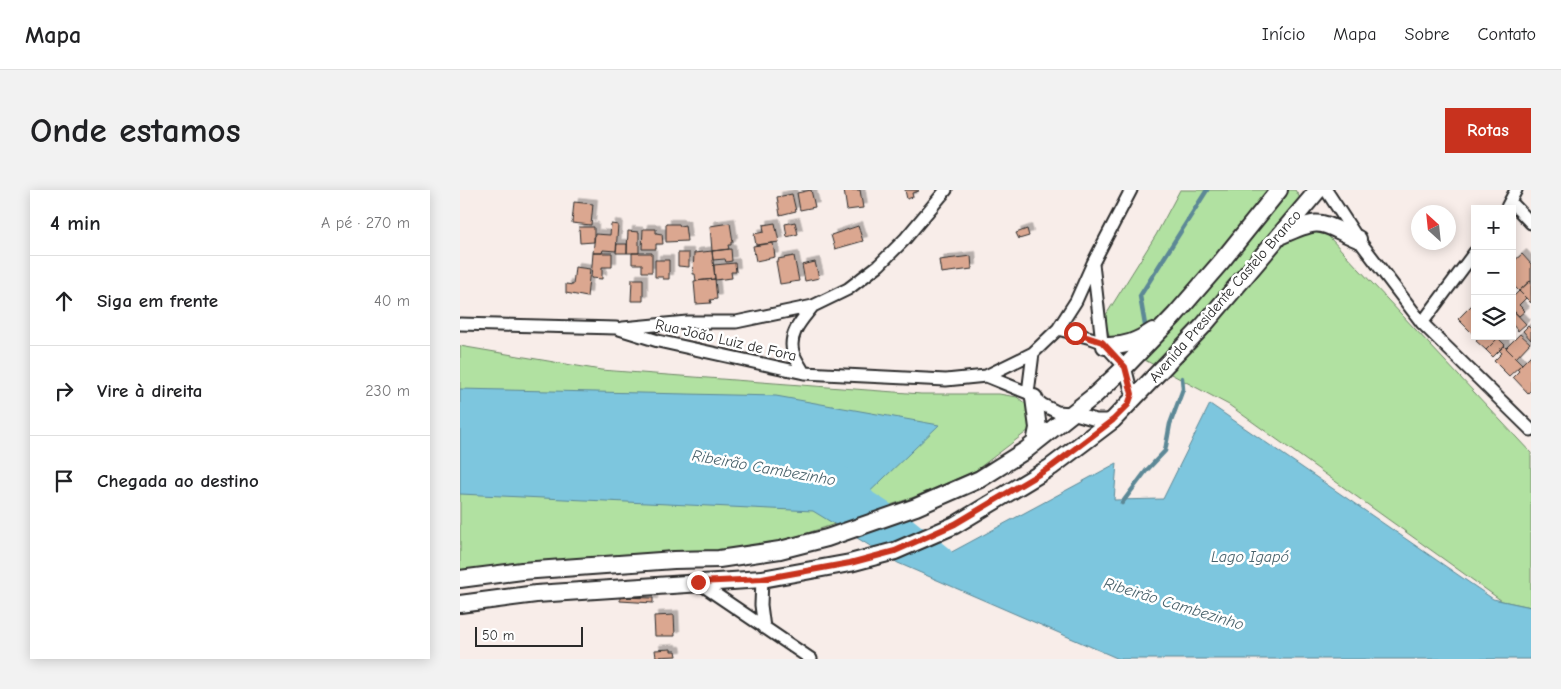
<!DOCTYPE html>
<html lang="pt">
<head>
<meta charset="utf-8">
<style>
  :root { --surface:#fff; --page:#f2f2f2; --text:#202124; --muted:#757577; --line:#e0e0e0; --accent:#c8321e }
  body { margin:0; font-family:"Comic Neue",sans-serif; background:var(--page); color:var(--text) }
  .controls { position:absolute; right:15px; top:15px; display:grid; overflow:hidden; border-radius:0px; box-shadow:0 2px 12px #0003 }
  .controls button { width:45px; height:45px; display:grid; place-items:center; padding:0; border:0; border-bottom:1px solid var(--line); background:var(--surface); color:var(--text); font:25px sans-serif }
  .compass { position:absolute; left:951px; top:15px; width:45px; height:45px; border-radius:50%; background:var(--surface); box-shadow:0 2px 12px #0003; rotate:333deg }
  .scale { position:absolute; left:15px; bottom:12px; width:108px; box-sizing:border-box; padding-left:5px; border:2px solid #2b2b2b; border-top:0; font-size:14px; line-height:18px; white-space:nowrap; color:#2b2b2b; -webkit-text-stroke:4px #fff; paint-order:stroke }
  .stop { position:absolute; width:15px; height:15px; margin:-11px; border:4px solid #c8321e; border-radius:50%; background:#fff }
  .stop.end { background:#c8321e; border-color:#fff; box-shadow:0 1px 5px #0008 }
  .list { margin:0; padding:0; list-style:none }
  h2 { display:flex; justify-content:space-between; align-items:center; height:65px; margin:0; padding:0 20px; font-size:21px }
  h2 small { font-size:16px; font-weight:400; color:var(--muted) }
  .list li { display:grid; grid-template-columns:32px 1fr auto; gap:15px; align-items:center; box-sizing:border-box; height:90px; padding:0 20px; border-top:1px solid var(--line) }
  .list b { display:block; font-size:19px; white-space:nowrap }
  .list em { font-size:16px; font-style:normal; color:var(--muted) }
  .icon { flex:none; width:28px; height:28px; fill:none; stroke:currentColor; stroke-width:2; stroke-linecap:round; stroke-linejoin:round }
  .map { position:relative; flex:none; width:1071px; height:469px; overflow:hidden; border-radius:0px }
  header { display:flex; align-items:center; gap:30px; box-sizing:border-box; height:70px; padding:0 25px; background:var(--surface); border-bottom:1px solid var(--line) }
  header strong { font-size:24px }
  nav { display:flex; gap:28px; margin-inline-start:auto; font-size:18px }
  .intro { display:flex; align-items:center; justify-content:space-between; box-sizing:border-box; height:120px; padding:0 30px }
  h1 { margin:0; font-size:35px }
  .button { padding:12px 22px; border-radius:0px; background:var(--accent); color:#fff; font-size:18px; font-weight:700 }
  main { display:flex; gap:30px; padding:0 30px }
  aside { flex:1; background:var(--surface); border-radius:0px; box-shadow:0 2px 12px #0003 }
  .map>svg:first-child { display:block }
  .green { fill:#b1e1a1; stroke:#6e8666 }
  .water { fill:#7dc6de; stroke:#5c8896 }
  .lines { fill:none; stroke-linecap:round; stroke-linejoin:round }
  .stream { stroke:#5c8896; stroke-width:4.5 }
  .river { stroke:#7dc6de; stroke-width:26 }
  .building { fill:#dba790; stroke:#2b2b2b; filter:url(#shadow) }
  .minor-casing { stroke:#2b2b2b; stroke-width:15 }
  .secondary-casing { stroke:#2b2b2b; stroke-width:20 }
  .minor { stroke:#fff; stroke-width:11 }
  .secondary { stroke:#fff; stroke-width:16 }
  .route { stroke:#c8321e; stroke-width:6 }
  .labels { text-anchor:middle; stroke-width:5; stroke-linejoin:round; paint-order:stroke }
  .street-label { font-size:15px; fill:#2b2b2b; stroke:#fff }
  .water-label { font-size:16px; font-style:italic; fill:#48616a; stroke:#fff }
</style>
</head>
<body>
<header>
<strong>Mapa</strong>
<nav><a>Início</a><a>Mapa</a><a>Sobre</a><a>Contato</a></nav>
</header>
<div class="intro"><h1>Onde estamos</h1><a class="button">Rotas</a></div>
<main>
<aside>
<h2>4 min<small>A pé · 270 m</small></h2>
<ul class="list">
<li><svg class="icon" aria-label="ahead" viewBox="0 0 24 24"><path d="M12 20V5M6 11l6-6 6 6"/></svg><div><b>Siga em frente</b></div><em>40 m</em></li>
<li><svg class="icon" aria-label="right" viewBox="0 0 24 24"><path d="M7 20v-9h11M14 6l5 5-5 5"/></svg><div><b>Vire à direita</b></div><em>230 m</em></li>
<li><svg class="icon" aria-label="arrive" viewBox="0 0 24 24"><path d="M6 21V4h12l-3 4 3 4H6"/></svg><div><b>Chegada ao destino</b></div></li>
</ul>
</aside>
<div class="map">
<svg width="1071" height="469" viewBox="0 0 1071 469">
  <defs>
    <filter id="shadow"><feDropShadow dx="4.5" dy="-4.5" stdDeviation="0" flood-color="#0004"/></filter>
  </defs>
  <rect width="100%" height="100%" fill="#f8ede9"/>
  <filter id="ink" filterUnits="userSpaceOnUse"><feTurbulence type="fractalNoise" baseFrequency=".02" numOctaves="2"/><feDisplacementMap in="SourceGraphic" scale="10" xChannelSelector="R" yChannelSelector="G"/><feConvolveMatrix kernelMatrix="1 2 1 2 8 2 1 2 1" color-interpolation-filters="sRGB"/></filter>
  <g filter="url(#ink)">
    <!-- green -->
    <path class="green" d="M720,0H835L856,33L1071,263V417L1042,411L769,215L651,152L644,128L696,45Z
      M0,156L141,180L461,204H539L557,207L572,219L577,234L515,281L454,307L366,337L303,357L0,385Z"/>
    <!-- water -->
    <path class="water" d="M0,199L316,206L479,235L396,315L488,364L657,273L654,310L703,309L750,214L1033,409L1071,417V469H659L438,373L353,321L0,304Z"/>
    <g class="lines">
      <!-- stream -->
      <path class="stream" d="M685,135L680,106L747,0
        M662,313L686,281L705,261L710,234L723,199L722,188"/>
      <!-- river -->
      <path class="river" d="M374,289L386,291L405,313L439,335L480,368"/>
    </g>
    <!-- building -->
    <path class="building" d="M351,0L355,17L340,20L337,3Z
      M384,0H400L403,18L387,20Z
      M445,0H458L459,1L452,3L453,7L447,9Z
      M332,4L336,21L320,25L317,7Z
      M114,12L133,14L131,35L112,33Z
      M335,32L338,44L327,47L325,34Z
      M270,33L273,52H271V55H268L269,59L252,61L250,36Z
      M315,33L319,52L296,55L294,44L304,42L303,35Z
      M151,34L158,35L156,61L143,60L142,63H133L135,44L150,45Z
      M206,34H219L220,36L225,35L227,51L206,52Z
      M398,36L403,51L375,59L371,45Z
      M119,37H134V52L120,53Z
      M183,39H196V43L202,44L203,54H196V59H182Z
      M567,39L569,46L559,49L556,43Z
      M168,41L179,42V63H167Z
      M313,53L315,67L296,71L293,56Z
      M157,54H167V63H156Z
      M271,59L272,71L266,72L265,69L253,70L252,61Z
      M252,61L255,89L236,91L235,84H233L234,63Z
      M133,63H152V77H142V89L131,88Z
      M172,63H192V82H182V74H172Z
      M218,63H229V77L218,76Z
      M1062,64L1071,74V90L1059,101L1052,94V73Z
      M334,66L339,91L320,94L316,71H319L318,69Z
      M511,66L512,79L481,83L479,70Z
      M195,70H209V89H203V87H195Z
      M355,72L359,88L345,91L342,75Z
      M275,73L276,82H271L272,88L255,90L254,75Z
      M115,77L130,79L127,107L106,103V94L113,95Z
      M172,89H183V111H171Z
      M255,89L257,109L250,110L251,113L236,114L234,91Z
      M1071,90V113L1059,101Z
      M1059,101L1066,108L1059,115L1065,121L1059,126L1052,120V108Z
      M1015,112V140L1012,143L998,129Z
      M1052,119L1066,134L1058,141L1052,134Z
      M1068,136L1071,139V150L1063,141Z
      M1060,144L1070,153L1056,168L1046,158Z
      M1021,146H1040L1026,160L1016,151Z
      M1038,148L1045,155L1033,167L1026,160Z
      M1044,156L1062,174L1049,186L1034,171L1042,163L1039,160Z
      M1071,165V200L1068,203L1053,187L1059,181L1057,179Z
      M160,407L193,408V413L160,411Z
      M214,425L215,446H195L194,426Z
      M211,459V461H216L217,466L196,467L195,460Z"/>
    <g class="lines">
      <defs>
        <path id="minor" d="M866,0L898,49L962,133L1071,240
          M1051,12L1071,33
          M1046,19L1056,0
          M633,74L642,152
          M962,133L1015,62
          M0,134L156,138L198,151L344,183L486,190L526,186L573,163L598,139L616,111L633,73L671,0
          M163,138L227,132H276L353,116L388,99L419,75L445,49L486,0
          M598,139L631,148L642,152L665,177L672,204L669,214
          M344,183C341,177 335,169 333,162C328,143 343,129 353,116
          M526,186L568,203L583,215L597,222L612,223L636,230H653
          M568,203L573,163
          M302,389L301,415L304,438
          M239,393L351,469"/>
        <path id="secondary" d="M822,45C864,26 859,33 898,49
          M645,156C664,157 678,151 693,141
          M574,208L578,238L575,253
          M0,389L62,381L214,370L259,369L320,360L367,348L456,317L520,289L566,260L634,206L665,177L715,125L761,72L819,0
          M0,414L76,404L302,389L390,373L435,361L495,335L591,277L653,230L743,136L858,0"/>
      </defs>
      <!-- minor casing -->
      <use href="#minor" class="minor-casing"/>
      <!-- secondary casing -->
      <use href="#secondary" class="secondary-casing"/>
      <!-- minor -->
      <use href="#minor" class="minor"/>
      <!-- secondary -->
      <use href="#secondary" class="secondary"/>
    </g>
  </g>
  <g class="lines" filter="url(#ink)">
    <!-- route -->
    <path class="route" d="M238,392L302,389L390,373L435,361L495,334L591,277L653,230L668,215L672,204L665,177L642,152L615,143"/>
  </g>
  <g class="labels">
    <!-- street labels -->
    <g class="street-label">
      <text transform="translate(765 106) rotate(-49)" y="5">Avenida Presidente Castelo Branco</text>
      <text transform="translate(266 150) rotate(13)" y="5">Rua João Luiz de Fora</text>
    </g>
    <!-- water labels -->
    <g class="water-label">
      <text transform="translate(304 277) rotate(10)" y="6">Ribeirão Cambezinho</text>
      <text x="790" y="372">Lago Igapó</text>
      <text transform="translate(714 413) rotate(17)" y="6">Ribeirão Cambezinho</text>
    </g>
  </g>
</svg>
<div class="controls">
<button>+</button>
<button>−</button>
<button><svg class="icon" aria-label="layers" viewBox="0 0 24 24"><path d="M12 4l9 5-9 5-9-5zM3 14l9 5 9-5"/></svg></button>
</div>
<svg class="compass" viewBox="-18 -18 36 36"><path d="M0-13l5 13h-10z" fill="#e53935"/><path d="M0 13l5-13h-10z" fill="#757577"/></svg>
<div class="scale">50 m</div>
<div class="stop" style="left:615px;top:143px"></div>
<div class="stop end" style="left:238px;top:392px"></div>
</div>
</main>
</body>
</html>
